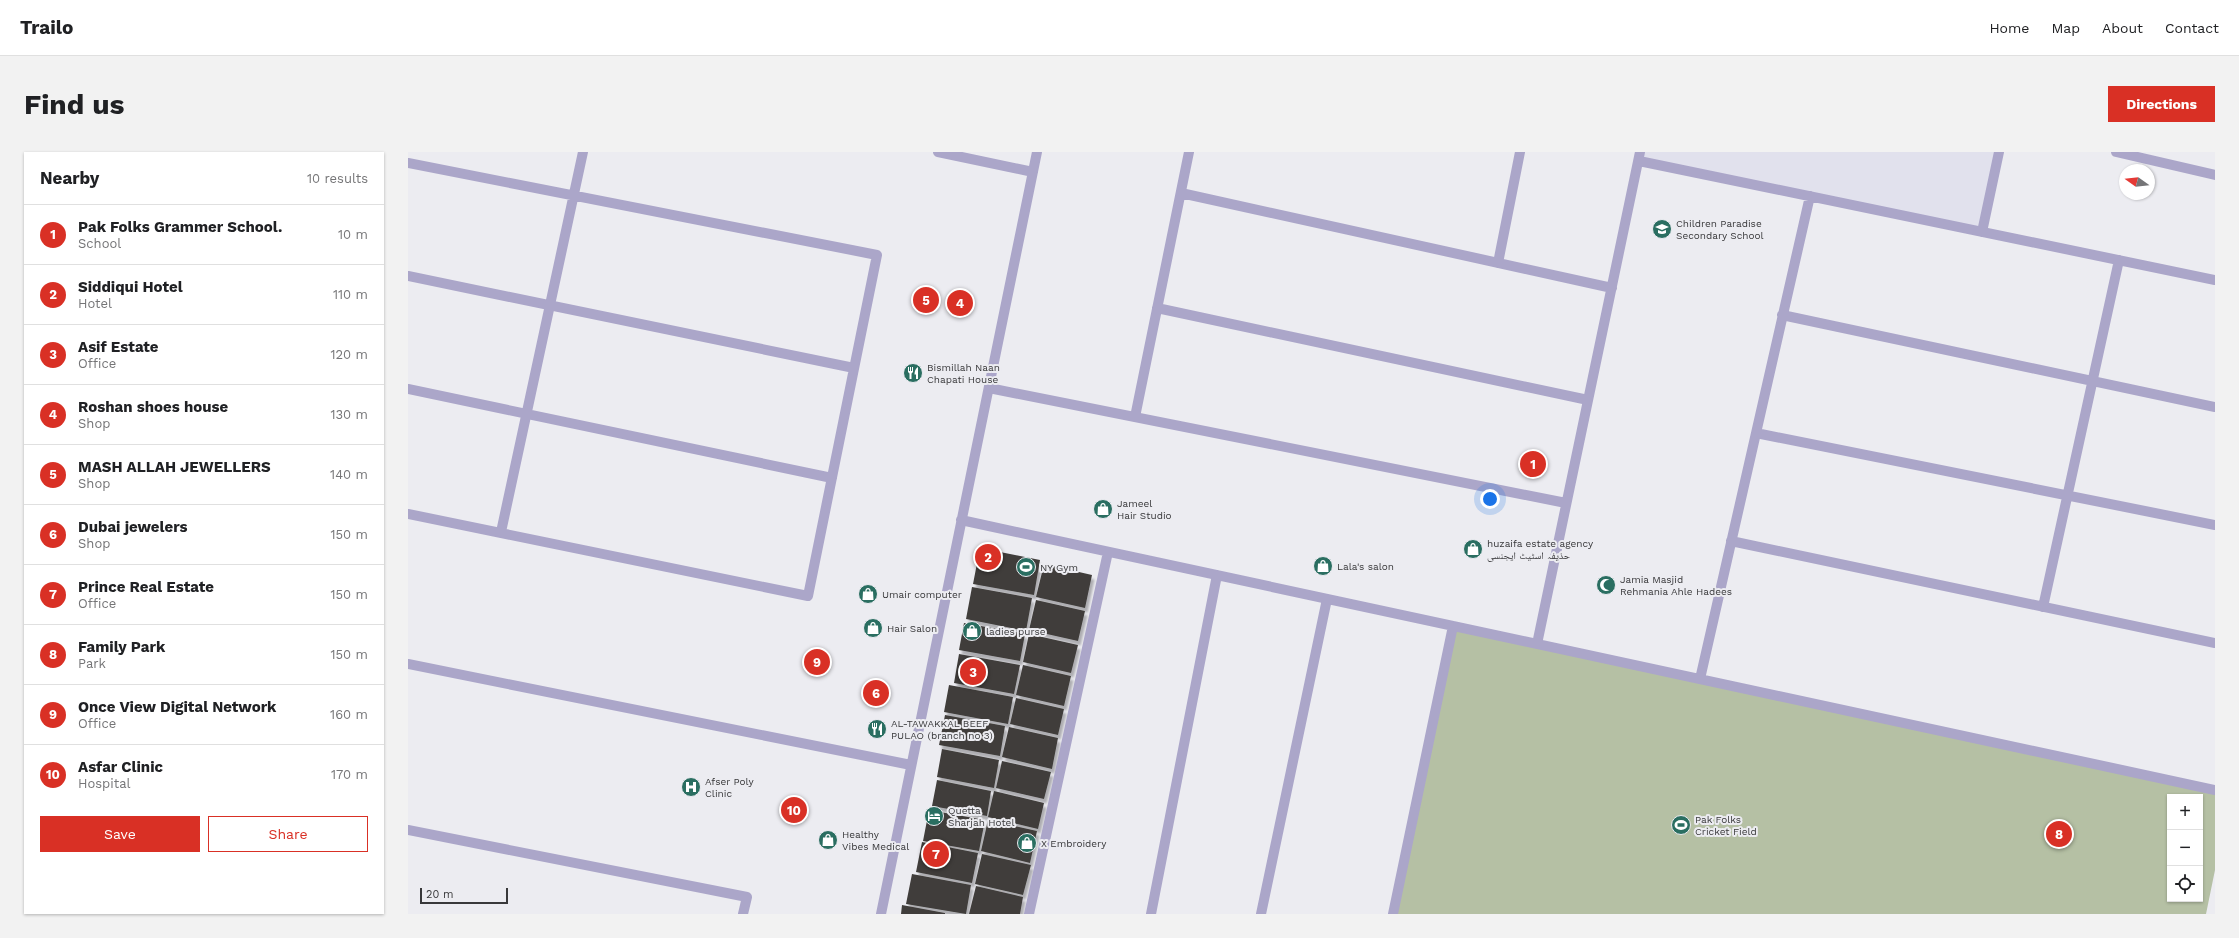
<!DOCTYPE html>
<html lang="en">
<head>
<meta charset="utf-8">
<style>
  :root { --surface:#fff; --page:#f2f2f2; --text:#202124; --muted:#757577; --line:#e0e0e0; --accent:#d93025 }
  body { margin:0; font-family:"Work Sans","Noto Naskh Arabic",sans-serif; background:var(--page); color:var(--text) }
  .controls { position:absolute; right:12px; bottom:12px; display:grid; overflow:hidden; border-radius:0px; box-shadow:0 1px 3px #0004 }
  .controls button { width:36px; height:36px; display:grid; place-items:center; padding:0; border:0; border-bottom:1px solid var(--line); background:var(--surface); color:var(--text); font:20px sans-serif }
  .compass { position:absolute; left:1711px; top:12px; width:36px; height:36px; border-radius:50%; background:var(--surface); box-shadow:0 1px 3px #0004; rotate:285deg }
  .scale { position:absolute; left:12px; bottom:10px; width:88px; box-sizing:border-box; padding-left:4px; border:2px solid #38383a; border-top:0; font-size:11px; line-height:14px; white-space:nowrap; color:#38383a; -webkit-text-stroke:3px #ececf1; paint-order:stroke }
  .you { position:absolute; left:1082px; top:347px; width:14px; height:14px; margin:-10px; border:3px solid #fff; border-radius:50%; background:#1a73e8; box-shadow:0 0 0 6px #1a73e833 }
  .badge { display:grid; place-items:center; width:26px; height:26px; border-radius:50%; background:var(--accent); color:#fff; font-size:13px; font-weight:700 }
  .pin { position:absolute; translate:-50% -50%; border:2px solid #fff; box-shadow:0 1px 4px #0006 }
  .list { margin:0; padding:0; list-style:none }
  h2 { display:flex; justify-content:space-between; align-items:center; height:52px; margin:0; padding:0 16px; font-size:17px }
  h2 small { font-size:13px; font-weight:400; color:var(--muted) }
  .list li { display:grid; grid-template-columns:26px 1fr auto; gap:12px; align-items:center; box-sizing:border-box; height:60px; padding:0 16px; border-top:1px solid var(--line) }
  .list b { display:block; font-size:15px; white-space:nowrap }
  .list p { margin:0; font-size:13px; white-space:nowrap; color:var(--muted) }
  .list em { font-size:13px; font-style:normal; color:var(--muted) }
  .actions { display:flex; gap:8px; padding:12px 16px }
  .actions a { flex:1; padding:9px 0; border:1px solid var(--accent); border-radius:0px; text-align:center; font-size:14px; color:var(--accent) }
  .actions .main { background:var(--accent); color:#fff }
  .icon { flex:none; width:22px; height:22px; fill:none; stroke:currentColor; stroke-width:2; stroke-linecap:round; stroke-linejoin:round }
  .map { position:relative; flex:none; width:1807px; height:762px; overflow:hidden; border-radius:0px }
  header { display:flex; align-items:center; gap:24px; box-sizing:border-box; height:56px; padding:0 20px; background:var(--surface); border-bottom:1px solid var(--line) }
  header strong { font-size:19px }
  nav { display:flex; gap:22px; margin-inline-start:auto; font-size:14px }
  .intro { display:flex; align-items:center; justify-content:space-between; box-sizing:border-box; height:96px; padding:0 24px }
  h1 { margin:0; font-size:28px }
  .button { padding:10px 18px; border-radius:0px; background:var(--accent); color:#fff; font-size:14px; font-weight:700 }
  main { display:flex; gap:24px; padding:0 24px }
  aside { flex:1; background:var(--surface); border-radius:0px; box-shadow:0 1px 3px #0004 }
  .map>svg:first-child { display:block }
  .built { fill:#e1e1ed }
  .green { fill:#b5c0a4; fill-rule:evenodd }
  .building { fill:#403e3b; filter:url(#shadow) }
  .lines { fill:none; stroke-linecap:round; stroke-linejoin:round }
  .minor { stroke:#aba6c9; stroke-width:10 }
  .labels { text-anchor:middle; stroke-width:4; stroke-linejoin:round; paint-order:stroke }
  .poi-label { font-size:10px; fill:#38383a; stroke:#ececf1; text-anchor:start }
</style>
</head>
<body>
<header>
<strong>Trailo</strong>
<nav><a>Home</a><a>Map</a><a>About</a><a>Contact</a></nav>
</header>
<div class="intro"><h1>Find us</h1><a class="button">Directions</a></div>
<main>
<aside>
<h2>Nearby<small>10 results</small></h2>
<ul class="list">
<li><span class="badge">1</span><div><b>Pak Folks Grammer School.</b><p>School</p></div><em>10 m</em></li>
<li><span class="badge">2</span><div><b>Siddiqui Hotel</b><p>Hotel</p></div><em>110 m</em></li>
<li><span class="badge">3</span><div><b>Asif Estate</b><p>Office</p></div><em>120 m</em></li>
<li><span class="badge">4</span><div><b>Roshan shoes house</b><p>Shop</p></div><em>130 m</em></li>
<li><span class="badge">5</span><div><b>MASH ALLAH JEWELLERS</b><p>Shop</p></div><em>140 m</em></li>
<li><span class="badge">6</span><div><b>Dubai jewelers</b><p>Shop</p></div><em>150 m</em></li>
<li><span class="badge">7</span><div><b>Prince Real Estate</b><p>Office</p></div><em>150 m</em></li>
<li><span class="badge">8</span><div><b>Family Park</b><p>Park</p></div><em>150 m</em></li>
<li><span class="badge">9</span><div><b>Once View Digital Network</b><p>Office</p></div><em>160 m</em></li>
<li><span class="badge">10</span><div><b>Asfar Clinic</b><p>Hospital</p></div><em>170 m</em></li>
</ul>
<div class="actions"><a class="main">Save</a><a>Share</a></div>
</aside>
<div class="map">
<svg width="1807" height="762" viewBox="0 0 1807 762">
  <defs>
    <filter id="shadow"><feDropShadow dx="2.5" dy="4.5" stdDeviation="1" flood-color="#0004"/></filter>
  </defs>
  <rect width="100%" height="100%" fill="#ececf1"/>
  <!-- built -->
  <path class="built" d="M1232,0H1591L1574,80L1231,9Z"/>
  <!-- green -->
  <path class="green" d="M1045,474L1807,638V718L1798,762H985ZM1762,645H1792V747H1762Z"/>
  <!-- building -->
  <path class="building" d="M572,396L632,408L626,443L565,432Z
    M636,412L684,423L677,456L628,445Z
    M564,435L624,446L618,479L558,467Z
    M628,448L677,459L670,489L621,478Z
    M556,471L617,482L612,509L551,498Z
    M621,482L670,493L663,521L615,510Z
    M551,502L612,513L606,542L546,531Z
    M615,513L663,524L656,554L608,543Z
    M541,533L605,545L600,572L536,560Z
    M608,546L656,557L650,583L602,572Z
    M537,563L597,574L592,604L531,593Z
    M601,575L650,586L644,617L594,605Z
    M534,597L591,608L586,636L529,625Z
    M594,609L643,620L636,647L588,636Z
    M529,628L583,639L579,664L524,654Z
    M586,639L636,651L630,677L580,665Z
    M521,658L577,668L571,699L515,689Z
    M580,668L629,679L622,711L573,699Z
    M514,690L570,701L564,731L508,720Z
    M574,702L623,713L615,743L567,732Z
    M504,722L563,733L558,762L498,752Z
    M568,734L615,745L612,762H561Z
    M494,753L537,761V762H493Z"/>
  <g class="lines">
    <!-- minor -->
    <path class="minor" d="M530,0L625,20
      M1708,0L1807,23
      M1231,9L1807,128
      M0,11L469,103L400,444L0,362
      M773,41L1204,136
      M1574,80L1591,0
      M1090,111L1112,0
      M0,124L446,216
      M749,156L1180,248
      M1374,163L1807,255
      M581,236L1158,351
      M0,237L424,326
      M727,265L781,0
      M1348,281L1807,373
      M553,368L1807,638
      M93,380L175,0
      M1323,389L1807,491
      M1635,455L1711,108
      M1129,492L1232,0
      M0,512L503,613
      M1292,527L1402,44
      M0,678L339,745L335,762
      M473,762L629,0
      M621,762L700,400
      M743,762L809,423
      M853,762L919,447
      M985,762L1045,474"/>
  </g>
  <!-- icons -->
  <defs>
    <symbol id="school-disc" viewBox="-11 -11 22 22"><circle r="9.5" fill="#2a6e61" stroke="#ececf1"/><path d="M0-5L7-2L0 1L-7-2ZM-4 1L0 2.5L4 1V4Q0 6-4 4Z" fill="#fff"/></symbol>
    <symbol id="restaurant-disc" viewBox="-11 -11 22 22"><circle r="9.5" fill="#2a6e61" stroke="#ececf1"/><path d="M-5-6h1v4h1v-4h1v4h1v-4h1v5L-1.5 .5V6h-2V.5L-5-1ZM5-6V6H3V1.5H1.5Q1.5-4 5-6Z" fill="#fff"/></symbol>
    <symbol id="shop-disc" viewBox="-11 -11 22 22"><circle r="9.5" fill="#2a6e61" stroke="#ececf1"/><path d="M-5-2.5h2.3a2.7 3.5 0 0 1 5.4 0H5L5.5 6h-11ZM-1.5-2.5h3a1.5 2.3 0 0 0-3 0Z" fill="#fff"/></symbol>
    <symbol id="stadium-disc" viewBox="-11 -11 22 22"><circle r="9.5" fill="#2a6e61" stroke="#ececf1"/><path d="M0-5a6.5 5 0 1 0 0 10a6.5 5 0 1 0 0-10ZM-3.5-1.8h7v3.6h-7Z" fill="#fff"/></symbol>
    <symbol id="mosque-disc" viewBox="-11 -11 22 22"><circle r="9.5" fill="#2a6e61" stroke="#ececf1"/><path d="M3.5-4.9A6 6 0 1 0 3.5 4.9A5 5 0 1 1 3.5-4.9Z" fill="#fff"/></symbol>
    <symbol id="hospital-disc" viewBox="-11 -11 22 22"><circle r="9.5" fill="#2a6e61" stroke="#ececf1"/><path d="M-5-5h3v3.5h4V-5h3V5h-3V1.5h-4V5h-3Z" fill="#fff"/></symbol>
    <symbol id="hotel-disc" viewBox="-11 -11 22 22"><circle r="9.5" fill="#2a6e61" stroke="#ececf1"/><path d="M-6-4.5h1.5V1H6V5H4.5V3h-9V5H-6ZM-4 0a1.8 1.8 0 1 1 3.6 0ZM.5 0V-2.5h3Q6-2.5 6 0Z" fill="#fff"/></symbol>
  </defs>
  <g fill-rule="evenodd">
    <use href="#school-disc" x="1243" y="66" width="22" height="22"/>
    <use href="#restaurant-disc" x="494" y="210" width="22" height="22"/>
    <use href="#shop-disc" x="684" y="346" width="22" height="22"/>
    <use href="#shop-disc" x="1054" y="386" width="22" height="22"/>
    <use href="#shop-disc" x="904" y="403" width="22" height="22"/>
    <use href="#stadium-disc" x="607" y="404" width="22" height="22"/>
    <use href="#mosque-disc" x="1187" y="422" width="22" height="22"/>
    <use href="#shop-disc" x="449" y="431" width="22" height="22"/>
    <use href="#shop-disc" x="454" y="465" width="22" height="22"/>
    <use href="#shop-disc" x="553" y="468" width="22" height="22"/>
    <use href="#restaurant-disc" x="458" y="566" width="22" height="22"/>
    <use href="#hospital-disc" x="272" y="624" width="22" height="22"/>
    <use href="#hotel-disc" x="515" y="653" width="22" height="22"/>
    <use href="#stadium-disc" x="1262" y="662" width="22" height="22"/>
    <use href="#shop-disc" x="409" y="677" width="22" height="22"/>
    <use href="#shop-disc" x="608" y="680" width="22" height="22"/>
  </g>
  <g class="labels">
    <!-- poi labels -->
    <g class="poi-label">
      <text x="1268" y="75">Children Paradise<tspan x="1268" dy="12">Secondary School</tspan></text>
      <text x="519" y="219">Bismillah Naan<tspan x="519" dy="12">Chapati House</tspan></text>
      <text x="709" y="355">Jameel<tspan x="709" dy="12">Hair Studio</tspan></text>
      <text x="1079" y="395">huzaifa estate agency<tspan x="1079" dy="12">حذیفہ اسٹیٹ ایجنسی</tspan></text>
      <text x="929" y="418">Lala's salon</text>
      <text x="632" y="419">NY Gym</text>
      <text x="1212" y="431">Jamia Masjid<tspan x="1212" dy="12">Rehmania Ahle Hadees</tspan></text>
      <text x="474" y="446">Umair computer</text>
      <text x="479" y="480">Hair Salon</text>
      <text x="578" y="483">ladies purse</text>
      <text x="483" y="575">AL-TAWAKKAL BEEF<tspan x="483" dy="12">PULAO (branch no 3)</tspan></text>
      <text x="297" y="633">Afser Poly<tspan x="297" dy="12">Clinic</tspan></text>
      <text x="540" y="662">Quetta<tspan x="540" dy="12">Sharjah Hotel</tspan></text>
      <text x="1287" y="671">Pak Folks<tspan x="1287" dy="12">Cricket Field</tspan></text>
      <text x="434" y="686">Healthy<tspan x="434" dy="12">Vibes Medical</tspan></text>
      <text x="633" y="695">X Embroidery</text>
    </g>
  </g>
</svg>
<div class="controls">
<button>+</button>
<button>−</button>
<button><svg class="icon" aria-label="locate" viewBox="0 0 24 24"><circle cx="12" cy="12" r="6"/><path d="M12 2v4M12 18v4M2 12h4M18 12h4"/></svg></button>
</div>
<svg class="compass" viewBox="-18 -18 36 36"><path d="M0-13l5 13h-10z" fill="#e53935"/><path d="M0 13l5-13h-10z" fill="#757577"/></svg>
<div class="scale">20 m</div>
<div class="you"></div>
<div class="pin badge" style="left:1125px;top:312px">1</div>
<div class="pin badge" style="left:580px;top:405px">2</div>
<div class="pin badge" style="left:565px;top:520px">3</div>
<div class="pin badge" style="left:552px;top:151px">4</div>
<div class="pin badge" style="left:518px;top:148px">5</div>
<div class="pin badge" style="left:468px;top:541px">6</div>
<div class="pin badge" style="left:528px;top:702px">7</div>
<div class="pin badge" style="left:1651px;top:682px">8</div>
<div class="pin badge" style="left:409px;top:510px">9</div>
<div class="pin badge" style="left:386px;top:658px">10</div>
</div>
</main>
</body>
</html>
